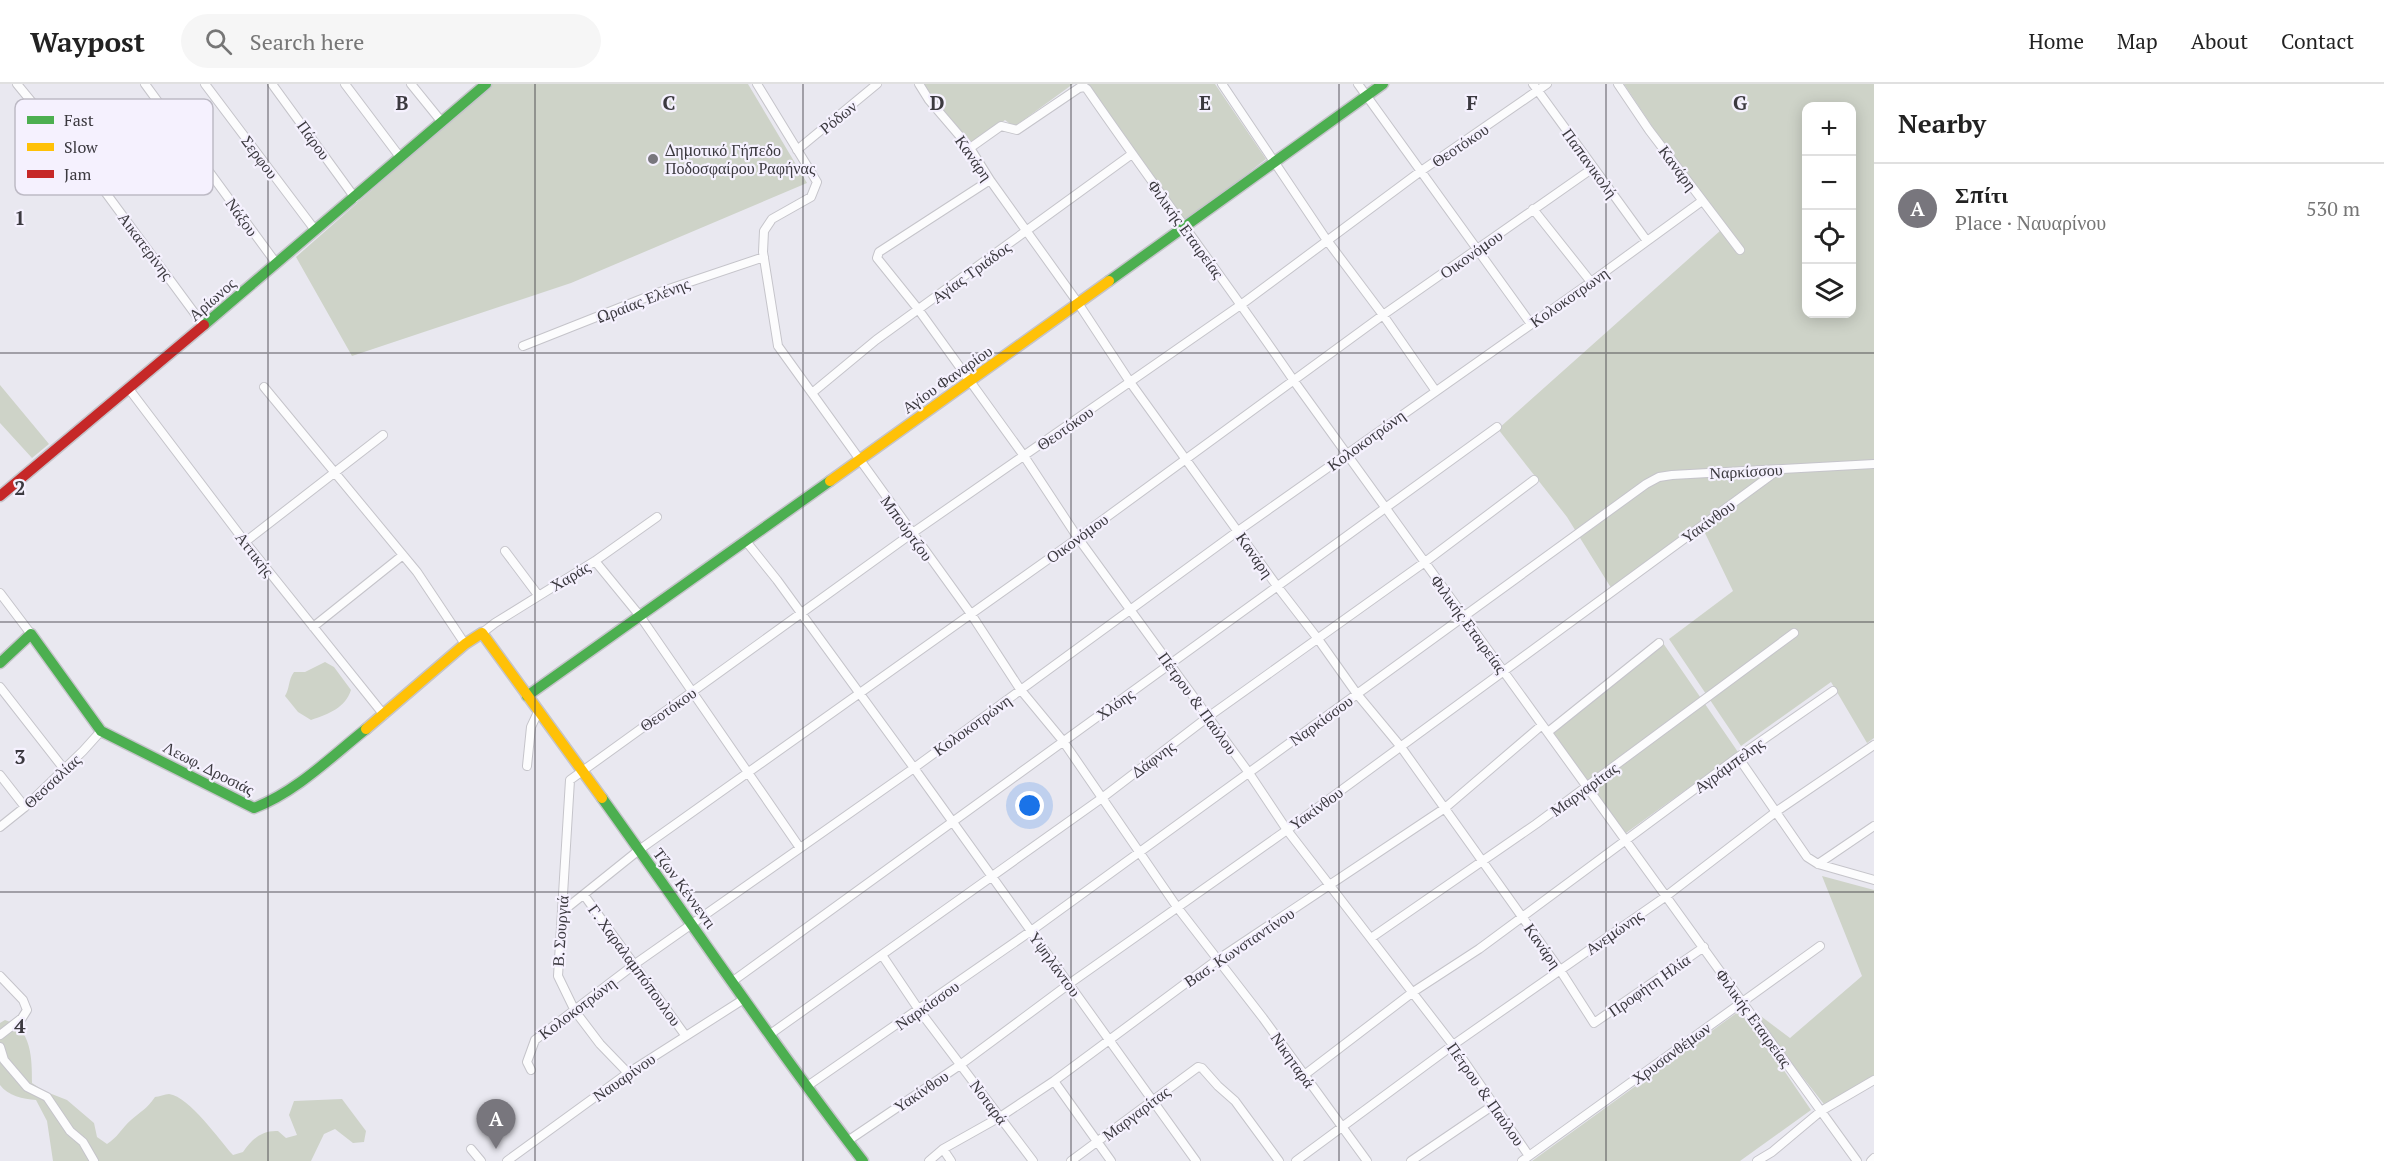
<!DOCTYPE html>
<html lang="en">
<head>
<meta charset="utf-8">
<style>
  :root { --surface:#fff; --page:#f6f6f6; --text:#222; --muted:#767676; --line:#e0e0e0; --accent:#78767d }
  body { margin:0; font-family:"PT Serif",serif; background:var(--page); color:var(--text) }
  .controls { position:absolute; right:18px; top:18px; display:grid; overflow:hidden; border-radius:12px; box-shadow:0 3px 15px #0003 }
  .controls button { width:54px; height:54px; display:grid; place-items:center; padding:0; border:0; border-bottom:2px solid var(--line); background:var(--surface); color:var(--text); font:30px sans-serif }
  .you { position:absolute; left:1030px; top:722px; width:21px; height:21px; margin:-15px; border:4px solid #fff; border-radius:50%; background:#1a73e8; box-shadow:0 0 0 9px #1a73e833 }
  .badge { display:grid; place-items:center; width:39px; height:39px; border-radius:50%; background:var(--accent); color:#fff; font-size:20px; font-weight:700 }
  .pin { position:absolute; translate:-50% -50px; filter:drop-shadow(0 2px 3px #0008) }
  .pin::after { content:''; position:absolute; top:32px; width:21px; height:18px; background:inherit; clip-path:polygon(0 0,100% 0,50% 100%) }
  .list { margin:0; padding:0; list-style:none }
  h2 { display:flex; justify-content:space-between; align-items:center; height:78px; margin:0; padding:0 24px; font-size:26px }
  h2 small { font-size:20px; font-weight:400; color:var(--muted) }
  .list li { display:grid; grid-template-columns:39px 1fr auto; gap:18px; align-items:center; box-sizing:border-box; height:90px; padding:0 24px; border-top:2px solid var(--line) }
  .list b { display:block; font-size:22px; white-space:nowrap }
  .list p { margin:0; font-size:20px; white-space:nowrap; color:var(--muted) }
  .list em { font-size:20px; font-style:normal; color:var(--muted) }
  .icon { flex:none; width:33px; height:33px; fill:none; stroke:currentColor; stroke-width:2; stroke-linecap:round; stroke-linejoin:round }
  .map { position:relative; flex:none; width:1874px; height:1077px; overflow:hidden }
  header { display:flex; align-items:center; gap:36px; box-sizing:border-box; height:84px; padding:0 30px; background:var(--surface); border-bottom:2px solid var(--line) }
  header strong { font-size:28px }
  nav { display:flex; gap:33px; margin-inline-start:auto; font-size:21px }
  .search { width:420px; height:54px; background:var(--page); display:flex; align-items:center; gap:15px; box-sizing:border-box; padding:0 21px; border-radius:33px; color:var(--muted); font-size:22px }
  main { display:flex }
  aside { flex:1; background:var(--surface) }
  .map>svg:first-child { display:block }
  .green { fill:#ced3c8; fill-rule:evenodd }
  .lines { fill:none; stroke-linecap:round; stroke-linejoin:round }
  .street-casing { stroke:#c5c4ca; stroke-width:10 }
  .fast-casing { stroke:#c5c4ca; stroke-width:13 }
  .slow-casing { stroke:#c5c4ca; stroke-width:13 }
  .jam-casing { stroke:#c5c4ca; stroke-width:13 }
  .street { stroke:#fcfcfd; stroke-width:8 }
  .fast { stroke:#4caf50; stroke-width:10 }
  .slow { stroke:#ffc107; stroke-width:10 }
  .jam { stroke:#c62828; stroke-width:10 }
  .grid { fill:none; stroke:#3b393f; stroke-width:1.5; stroke-opacity:0.55 }
  .poi-dot { fill:#78767d; stroke:#f5f1fe; stroke-width:2 }
  .labels { text-anchor:middle; stroke-width:4.5; stroke-linejoin:round; paint-order:stroke }
  .street-label { font-size:16px; fill:#3b393f; stroke:#f5f1fe }
  .poi-label { font-size:16px; fill:#3b393f; stroke:#f5f1fe; text-anchor:start }
  .key { fill:#f5f1fe; stroke:#bdbac5; stroke-width:1.5 }
  .key-label { font-size:16px; fill:#3b393f }
  .grid-label { font-size:20px; text-anchor:middle; font-weight:bold; fill:#3b393f; stroke:#f5f1fe; stroke-width:4.5; stroke-linejoin:round; paint-order:stroke }
</style>
</head>
<body>
<header>
<strong>Waypost</strong>
<div class="search"><svg class="icon" aria-label="search" viewBox="0 0 24 24"><circle cx="10" cy="10" r="6"/><path d="M15 15l6 6"/></svg>Search here</div>
<nav><a>Home</a><a>Map</a><a>About</a><a>Contact</a></nav>
</header>
<main>
<div class="map">
<svg width="1874" height="1077" viewBox="0 0 1874 1077">
  <rect width="100%" height="100%" fill="#e9e8f0"/>
  <!-- green -->
  <path class="green" d="M492,0H748L807,99L571,199L352,272L296,173Z
    M923,0H1073L1014,43L1005,36L969,63Z
    M1087,0H1215L1266,75L1183,140Z
    M1624,0H1874V654L1867,659L1831,598L1741,662L1669,555L1733,507L1704,447L1613,507L1567,433L1498,345L1721,146ZM1806,22H1852V230H1806Z
    M0,301L49,360L32,374L0,339Z
    M1663,559L1738,668L1626,749L1579,693L1551,648Z
    M325,578L334,583L351,606C345,624 329,630 311,636L298,628L285,612C290,604 288,596 294,588H305Z
    M1822,792L1874,806V994L1827,1024L1746,921L1790,954L1862,892Z
    M1742,925L1811,1026L1740,1077H1532Z
    M5,936C32,944 32,975 32,999L44,1007L67,1016L94,1039L97,1053L107,1060C117,1054 122,1044 131,1036C140,1028 147,1025 155,1013C159,1013 165,1010 169,1010C190,1013 219,1056 233,1071L243,1068C252,1055 262,1046 278,1047L286,1054L297,1051L289,1031L294,1017L342,1015L366,1047L364,1058L353,1059L335,1045L324,1050L311,1077H53L47,1037L36,1016C23,1015 8,1012 0,1001V939Z"/>
  <g class="lines">
    <defs>
      <path id="street" d="M17,0L100,101L204,242
        M145,0L276,179
        M205,0L315,146
        M272,0L355,114
        M345,0L400,73
        M411,0L441,37
        M757,0L817,98L811,113L772,135L764,147L763,168L778,262L971,530L1020,605L1063,657L1177,823L1263,934L1367,1077
        M919,0L929,16L970,64L990,96L1078,219L1130,298L1277,502L1318,555L1357,610L1401,663L1560,886L1594,939L1704,863
        M1222,0L1326,155L1383,231L1435,306
        M1358,0L1531,240
        M1533,0L1647,157
        M1618,0L1649,46L1740,166
        M970,64L1001,42L1017,46L1079,4L1084,3L1087,5C1155,104 1227,199 1294,297L1857,1077
        M797,66L877,0
        M990,96L879,168L877,174L918,225L1024,372L1078,454L1249,689L1287,746L1453,961L1529,1072
        M1533,125L1591,198
        M523,262L657,209L764,173
        M264,303L417,488L465,560
        M129,305L242,454L384,631
        M812,309L876,256L1132,70
        M745,456L777,496L914,684L1196,1077
        M245,458L383,351
        M505,467L538,511
        M595,477L640,532L800,764
        M0,509L31,550
        M313,543L403,471
        M482,549L495,539L595,477L657,433
        M0,603L64,685
        M1548,648L1659,559
        M1738,673L1807,773L1818,780L1874,796
        M527,682L531,643L538,628
        M0,691L25,723
        M0,743L25,723L83,667L101,647
        M1818,780L1874,742
        M584,811L685,951
        M563,827L639,766L1078,454L1383,231L1593,84
        M1371,854L1536,740L1794,549
        M882,871L919,926L1033,1077
        M0,892L23,916L27,926L22,934L0,951
        M733,897L1497,343
        M769,951L1102,714L1208,633L1425,478L1534,396
        M0,963L4,976L27,1003L47,1013L70,1047L83,1058L94,1077
        M531,986L527,978L535,956L635,880L914,684L1238,447L1591,198L1702,117
        M628,989L600,960L575,927L558,892L570,696L911,450L1242,220L1421,87L1547,0
        M1303,992L1413,908L1479,865L1738,673L1833,607
        M1054,997L1111,1077
        M806,1003L1031,847L1646,400L1659,393L1672,391L1874,380
        M849,1056L960,981L1069,900L1287,746L1778,386
        M471,1065L481,1077
        M943,1065L951,1077
        M507,1077L628,989L744,915
        M929,1077L943,1065L1000,1033L1054,997L1217,876L1445,724L1542,641
        M1071,1077L1198,983L1202,984L1218,1002L1235,1017L1279,1077
        M1296,1077L1453,961L1665,813L1777,727L1874,661
        M1411,1077L1495,1020
        M1522,1077L1820,862
        M1757,1077L1772,1068L1821,1027L1874,996
        M1871,1077L1874,1074"/>
      <path id="fast" d="M1109,197L1383,0
        M204,241L486,0
        M0,579L31,550L101,647L254,724C296,708 331,673 366,645
        M527,612L830,397
        M602,714C689,835 772,959 863,1077"/>
      <path id="slow" d="M830,397L1109,197
        M366,645L465,560L482,549L602,714"/>
      <path id="jam" d="M0,412L204,241"/>
    </defs>
    <!-- street casing -->
    <use href="#street" class="street-casing"/>
    <!-- fast casing -->
    <use href="#fast" class="fast-casing"/>
    <!-- slow casing -->
    <use href="#slow" class="slow-casing"/>
    <!-- jam casing -->
    <use href="#jam" class="jam-casing"/>
    <!-- street -->
    <use href="#street" class="street"/>
    <!-- fast -->
    <use href="#fast" class="fast"/>
    <!-- slow -->
    <use href="#slow" class="slow"/>
    <!-- jam -->
    <use href="#jam" class="jam"/>
  </g>
  <!-- grid -->
  <path class="grid" d="M268,0V1077M535,0V1077M803,0V1077M1071,0V1077M1339,0V1077M1606,0V1077M0,269H1874M0,538H1874M0,808H1874"/>
  <!-- markers -->
  <circle class="poi-dot" cx="653" cy="75" r="6"/>
  <g class="labels">
    <!-- street labels -->
    <g class="street-label">
      <text transform="translate(838 33) rotate(-39)" y="6">Ρόδων</text>
      <text transform="translate(314 56) rotate(54)" y="6">Πάρου</text>
      <text transform="translate(1460 61) rotate(-34)" y="6">Θεοτόκου</text>
      <text transform="translate(260 73) rotate(53)" y="6">Σερφου</text>
      <text transform="translate(974 74) rotate(55)" y="6">Κανάρη</text>
      <text transform="translate(1590 79) rotate(54)" y="6">Παπανικολή</text>
      <text transform="translate(1678 84) rotate(53)" y="6">Κανάρη</text>
      <text transform="translate(242 133) rotate(54)" y="6">Νάξου</text>
      <text transform="translate(1186 145) rotate(54)" y="6">Φιλικής Εταιρείας</text>
      <text transform="translate(146 162) rotate(53)" y="6">Αικατερίνης</text>
      <text transform="translate(1471 170) rotate(-35)" y="6">Οικονόμου</text>
      <text transform="translate(971 188) rotate(-36)" y="6">Αγίας Τριάδος</text>
      <text transform="translate(1569 213) rotate(-35)" y="6">Κολοκοτρωνη</text>
      <text transform="translate(212 215) rotate(-41)" y="6">Αρίωνος</text>
      <text transform="translate(643 216) rotate(-21)" y="6">Ωραίας Ελένης</text>
      <text transform="translate(947 295) rotate(-35)" y="6">Αγίου Φαναρίου</text>
      <text transform="translate(1065 344) rotate(-35)" y="6">Θεοτόκου</text>
      <text transform="translate(1366 356) rotate(-36)" y="6">Κολοκοτρώνη</text>
      <text transform="translate(1746 387) rotate(-3)" y="6">Ναρκίσσου</text>
      <text transform="translate(1708 437) rotate(-36)" y="6">Υακίνθου</text>
      <text transform="translate(907 444) rotate(54)" y="6">Μπούρτζου</text>
      <text transform="translate(1077 454) rotate(-36)" y="6">Οικονόμου</text>
      <text transform="translate(255 470) rotate(52)" y="6">Αττικής</text>
      <text transform="translate(1255 471) rotate(55)" y="6">Κανάρη</text>
      <text transform="translate(570 492) rotate(-31)" y="6">Χαράς</text>
      <text transform="translate(1469 540) rotate(54)" y="6">Φιλικής Εταιρείας</text>
      <text transform="translate(1198 619) rotate(54)" y="6">Πέτρου &amp; Παύλου</text>
      <text transform="translate(1115 620) rotate(-36)" y="6">Χλόης</text>
      <text transform="translate(668 625) rotate(-35)" y="6">Θεοτόκου</text>
      <text transform="translate(1321 636) rotate(-36)" y="6">Ναρκίσσου</text>
      <text transform="translate(972 641) rotate(-36)" y="6">Κολοκοτρώνη</text>
      <text transform="translate(1153 675) rotate(-37)" y="6">Δάφνης</text>
      <text transform="translate(1729 681) rotate(-36)" y="6">Αγράμπελης</text>
      <text transform="translate(209 684) rotate(27)" y="6">Λεωφ. Δροσιάς</text>
      <text transform="translate(52 697) rotate(-43)" y="6">Θεσσαλίας</text>
      <text transform="translate(1584 705) rotate(-36)" y="6">Μαργαρίτας</text>
      <text transform="translate(1316 724) rotate(-36)" y="6">Υακίνθου</text>
      <text transform="translate(685 804) rotate(54)" y="6">Τζων Κέννεντι</text>
      <text transform="translate(560 847) rotate(-86)" y="6">Β. Σουργιά</text>
      <text transform="translate(1614 848) rotate(-35)" y="6">Ανεμώνης</text>
      <text transform="translate(1543 862) rotate(55)" y="6">Κανάρη</text>
      <text transform="translate(1239 863) rotate(-34)" y="6">Βασ. Κωνσταντίνου</text>
      <text transform="translate(1055 880) rotate(54)" y="6">Υψηλάντου</text>
      <text transform="translate(635 881) rotate(54)" y="6">Γ. Χαραλαμπόπουλου</text>
      <text transform="translate(1649 901) rotate(-35)" y="6">Προφήτη Ηλία</text>
      <text transform="translate(927 921) rotate(-35)" y="6">Ναρκίσσου</text>
      <text transform="translate(577 924) rotate(-37)" y="6">Κολοκοτρώνη</text>
      <text transform="translate(1754 934) rotate(54)" y="6">Φιλικής Εταιρείας</text>
      <text transform="translate(1671 969) rotate(-36)" y="6">Χρυσανθέμων</text>
      <text transform="translate(1293 976) rotate(55)" y="6">Νικηταρά</text>
      <text transform="translate(624 993) rotate(-35)" y="6">Ναυαρίνου</text>
      <text transform="translate(921 1007) rotate(-34)" y="6">Υακίνθου</text>
      <text transform="translate(1486 1010) rotate(55)" y="6">Πέτρου &amp; Παύλου</text>
      <text transform="translate(989 1018) rotate(53)" y="6">Νοταρά</text>
      <text transform="translate(1136 1029) rotate(-37)" y="6">Μαργαρίτας</text>
    </g>
    <!-- poi labels -->
    <g class="poi-label">
      <text x="665" y="72">Δημοτικό Γήπεδο<tspan x="665" dy="18">Ποδοσφαίρου Ραφήνας</tspan></text>
    </g>
  </g>
  <!-- legend -->
  <rect x="15" y="15" width="198" height="96" rx="9" class="key"/>
  <rect x="27" y="32" width="27" height="8" fill="#4caf50"/>
  <rect x="27" y="59" width="27" height="8" fill="#ffc107"/>
  <rect x="27" y="86" width="27" height="8" fill="#c62828"/>
  <g class="key-label">
    <text x="64" y="42">Fast</text>
    <text x="64" y="69">Slow</text>
    <text x="64" y="96">Jam</text>
  </g>
  <g class="grid-label">
    <text x="402" y="26">B</text>
    <text x="669" y="26">C</text>
    <text x="937" y="26">D</text>
    <text x="1205" y="26">E</text>
    <text x="1472" y="26">F</text>
    <text x="1740" y="26">G</text>
    <text x="20" y="141">1</text>
    <text x="20" y="411">2</text>
    <text x="20" y="680">3</text>
    <text x="20" y="949">4</text>
  </g>
</svg>
<div class="controls">
<button>+</button>
<button>−</button>
<button><svg class="icon" aria-label="locate" viewBox="0 0 24 24"><circle cx="12" cy="12" r="6"/><path d="M12 2v4M12 18v4M2 12h4M18 12h4"/></svg></button>
<button><svg class="icon" aria-label="layers" viewBox="0 0 24 24"><path d="M12 4l9 5-9 5-9-5zM3 14l9 5 9-5"/></svg></button>
</div>
<div class="you"></div>
<div class="pin badge" style="left:496px;top:1065px">A</div>
</div>
<aside>
<h2>Nearby<small></small></h2>
<ul class="list">
<li><span class="badge">A</span><div><b>Σπίτι</b><p>Place · Ναυαρίνου</p></div><em>530 m</em></li>
</ul>
</aside>
</main>
</body>
</html>
